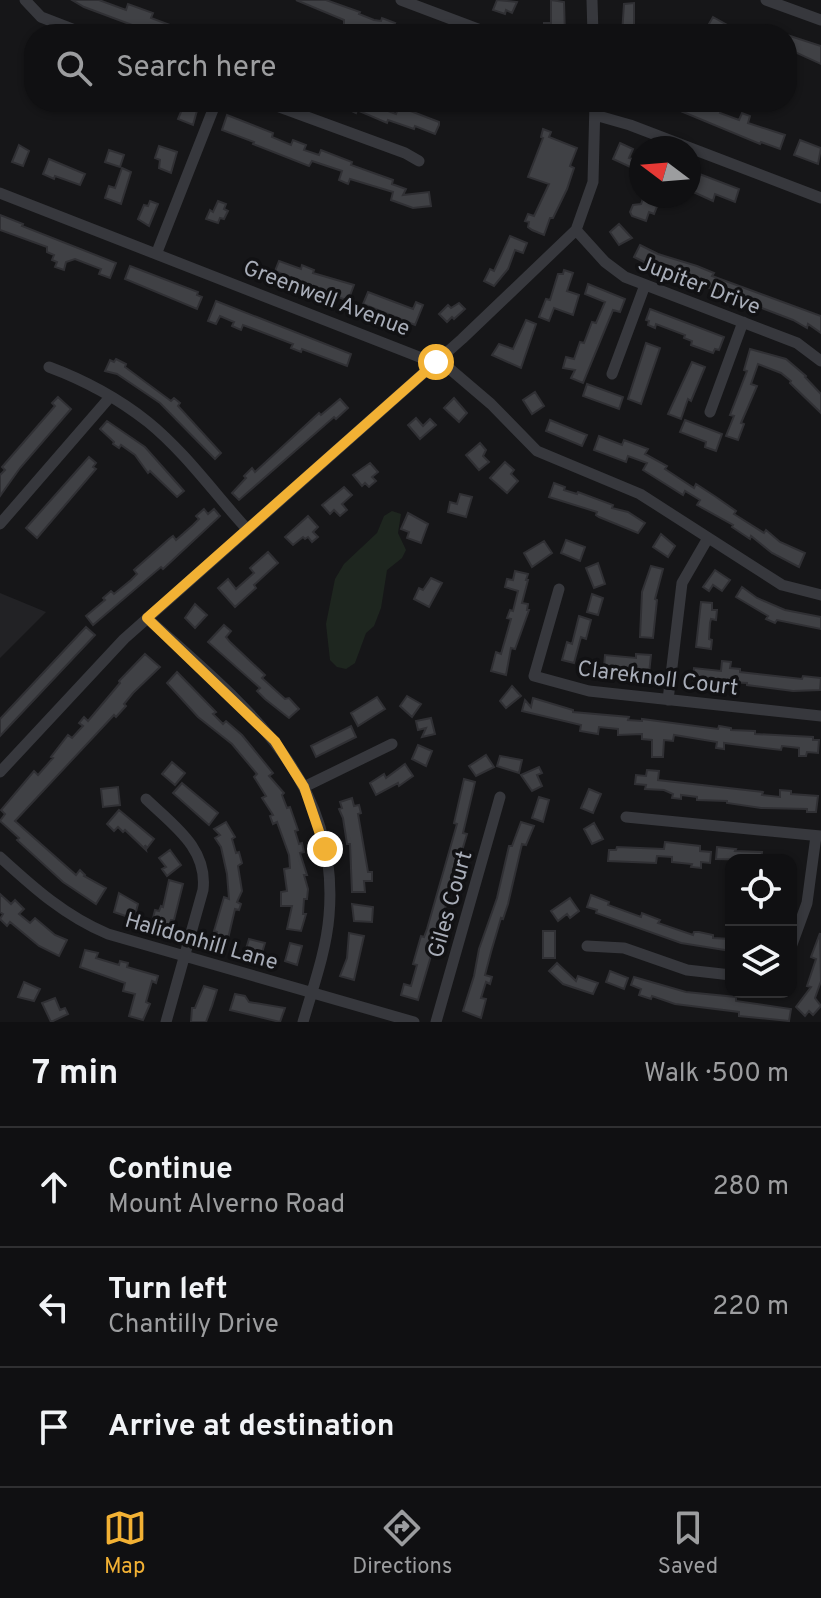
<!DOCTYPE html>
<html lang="en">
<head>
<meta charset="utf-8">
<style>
  :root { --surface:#101012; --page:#1e1e20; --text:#f1f3f6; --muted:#9c9d9f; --line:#303032; --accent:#f2b134 }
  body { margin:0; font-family:Overpass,sans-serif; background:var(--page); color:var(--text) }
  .controls { position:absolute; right:24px; bottom:24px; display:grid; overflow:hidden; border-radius:16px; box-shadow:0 2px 6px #0004 }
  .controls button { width:72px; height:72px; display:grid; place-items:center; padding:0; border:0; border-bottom:2px solid var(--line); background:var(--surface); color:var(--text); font:40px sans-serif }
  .compass { position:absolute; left:629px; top:136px; width:72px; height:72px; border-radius:50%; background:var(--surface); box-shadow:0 2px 6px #0004; rotate:286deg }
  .stop { position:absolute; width:24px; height:24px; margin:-18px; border:6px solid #f2b134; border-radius:50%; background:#fff }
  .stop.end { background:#f2b134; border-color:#fff; box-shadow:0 2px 8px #0008 }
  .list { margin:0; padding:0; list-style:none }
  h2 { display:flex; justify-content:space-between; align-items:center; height:104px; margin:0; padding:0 32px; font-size:34px }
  h2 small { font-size:26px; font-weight:400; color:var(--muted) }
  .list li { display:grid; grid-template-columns:52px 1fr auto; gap:24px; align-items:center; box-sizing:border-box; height:120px; padding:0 32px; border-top:2px solid var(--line) }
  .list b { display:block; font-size:30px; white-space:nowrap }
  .list p { margin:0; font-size:26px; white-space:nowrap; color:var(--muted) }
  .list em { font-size:26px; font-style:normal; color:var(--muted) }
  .icon { flex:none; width:44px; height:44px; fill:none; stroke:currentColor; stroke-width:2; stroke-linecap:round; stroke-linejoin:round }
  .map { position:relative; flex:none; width:821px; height:1022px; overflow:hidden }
  .search { position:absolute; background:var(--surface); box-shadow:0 2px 6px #0004; left:24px; right:24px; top:24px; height:88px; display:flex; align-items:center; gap:20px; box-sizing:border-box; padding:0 28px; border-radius:32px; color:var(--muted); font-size:30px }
  .sheet { height:464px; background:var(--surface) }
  nav { display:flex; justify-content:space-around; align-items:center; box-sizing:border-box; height:112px; border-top:2px solid var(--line); background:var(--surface); font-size:22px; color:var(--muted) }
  nav a { display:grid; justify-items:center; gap:4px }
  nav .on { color:var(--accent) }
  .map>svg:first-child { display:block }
  .built { fill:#222225 }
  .green { fill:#1e261f }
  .building { fill:#404145; stroke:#303034; stroke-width:2 }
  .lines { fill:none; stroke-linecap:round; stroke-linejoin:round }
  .minor { stroke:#37383d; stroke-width:11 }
  .route { stroke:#f2b134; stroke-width:10 }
  .labels { text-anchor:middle; stroke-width:7; stroke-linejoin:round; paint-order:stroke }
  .street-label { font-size:22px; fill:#a8adb8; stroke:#111113 }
</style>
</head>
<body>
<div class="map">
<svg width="821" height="1022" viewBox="0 0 821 1022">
  <rect width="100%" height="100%" fill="#161618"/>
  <!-- built -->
  <path class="built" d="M0,593L46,612L0,658Z"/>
  <!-- green -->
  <path class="green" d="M392,511L401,514L398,533L406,550L402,558L387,570L381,608L374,626L366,633L355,663L346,669L337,667L330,660L326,624L335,579L344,564L377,533L384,516Z"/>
  <!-- building -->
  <path class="building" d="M72,0H99L126,10L128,4L153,13L151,18L194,34H156L84,7Z
    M296,0H326L360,12L359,14L374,20L381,21L382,18L395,23L393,26L412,34H379L357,26L356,30L344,25V20Z
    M497,0L517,2L512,13L506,10L505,14L493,10Z
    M551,0L564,2L565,34H544V23H551Z
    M634,3V34H622L624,4Z
    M713,17L727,25L725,29L735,34H715L706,29Z
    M787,35L821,46V64L795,52L794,54L787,52Z
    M185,102H196L194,106L198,107L193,125L178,119Z
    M334,102H364L396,114L398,109L408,110L439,122V125L435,134L415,126L414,129L388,120L387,123L357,110L356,113Z
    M659,102H704L722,108L720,113L739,120L742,113L750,116L748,123L785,135L780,149L761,142L760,144Z
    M227,115L273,133L272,137L291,145L293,140L306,145L304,150L319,155L321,150L352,162L351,165L393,180L392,184L406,189L403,195L429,192L431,206L413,208L391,200L393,192L350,179L348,184L339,180L342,171L312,161L309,166L253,144L254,142L222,130Z
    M543,129L551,132L549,137L577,148L570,166L574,168L567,189L553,218H550L544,235L532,230L528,227L529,222L525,221L528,214L534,216L549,184L528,177L543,138L541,137Z
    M800,140L821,148L818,164L794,155Z
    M620,143L633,149L629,158L641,162V172L613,159Z
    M19,145L29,151L23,166L12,162Z
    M159,146L177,152L171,173L159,168L160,160L155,158Z
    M109,150L124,155L120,167L105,162Z
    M49,159L85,174L80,185L55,176L54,179L43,174Z
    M122,168L131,172L121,204L105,198L109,186L115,188Z
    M689,170L739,189L735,202L715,194L713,201L689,190Z
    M644,196L654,198L653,202L658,204L654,214L649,212L646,221L632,216L630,212L633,205L641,204Z
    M150,201L158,204L149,226L138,219L144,205L148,206Z
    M218,201L226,204L224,209L228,211L224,219L220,218L218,223L206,219L210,210L213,212Z
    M0,215L23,224L22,226L116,263L110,278L99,274L101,269L75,259L66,262L64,270L55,267L57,262L52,260L54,255L47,252V247L0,230Z
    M619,224L632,238L619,245L610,232Z
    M510,236L527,243L523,253L515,250L508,269L494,286L484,281L490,269L494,271Z
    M640,245L658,254L697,266L714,273L712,276L821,316V333L808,324L807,328L793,320L652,266L634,257Z
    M279,261L301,269L302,265L314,270L313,273L354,285L348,301L275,271Z
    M130,266L198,292L197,295L202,297L197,309L125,279Z
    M564,270L573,273L567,291L579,295L573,315L554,308L549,321L539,317L546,299L550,300L558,274H563Z
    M588,284L625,299L620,312L613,310L583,383L571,378L575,370L563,368L566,357L574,359L580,342L584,343L592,322L596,323L605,302L585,294Z
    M368,292L413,309L416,302L423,305L415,325L363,304Z
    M216,301L351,354L347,366L302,349L301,352L291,348L293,344L243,325L241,330L232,326L234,322L220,316L216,324L208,321Z
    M459,303L465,309L454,319L452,317L447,322L439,314L448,305L451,308Z
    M650,309L724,337L719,350L715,349L713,353L691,345L692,341L684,338L685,335L656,324L655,328L648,325L649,321L646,320Z
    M526,320L536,324L521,368L492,355L499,344L513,349Z
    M646,343L660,348L641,404L628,399Z
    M750,349L786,359L806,376L805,377L821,394V413L790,383L791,381L781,373L758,364L751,384L757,386L741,423L744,424L738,440L726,436L734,416L730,415L747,371L744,370Z
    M116,359L126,364L125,367L171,401L174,398L180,403L178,406L221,453L215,459L160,403L117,374L105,371L110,360L114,362Z
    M692,362L705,367L691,401L688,399L681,419L668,414Z
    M587,384L623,397L619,409L583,396Z
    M535,392L544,406L532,414L523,400Z
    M58,397L71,409L20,468L0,496V475L5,470L2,467L55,406L52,403Z
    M454,398L467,413L459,422L444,408Z
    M340,399L348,408L336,419L334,417L239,500L232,493L246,478L244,476L252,468L255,472L319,413L321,415Z
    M416,418L423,426L430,419L436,425L420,439L408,425Z
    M550,420L587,435L582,446L546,431Z
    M685,420L722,434L716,451L705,447L706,442L680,432Z
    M107,421L145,447L184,491L177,497L150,471L148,473L135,455L121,445L119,448L113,444L114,442L100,429Z
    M599,436L622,445L624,440L648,449L645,454L667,466L665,469L694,488L696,484L716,497L736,511L734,514L764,533L766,530L780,542L805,553L799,567L772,553L751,536L750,539L732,527L733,525L697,505L700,500L685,491L683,495L643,470L647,463L628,456L626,462L594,450Z
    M480,443L486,450L483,456L489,462L479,470L466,455Z
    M89,457L96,463L93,467L96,469L37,538L26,528Z
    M505,462L514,470L511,474L518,481L507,493L490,478Z
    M370,463L378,472L372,477L376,481L369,487L365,483L362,486L353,475Z
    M554,483L565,487L564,490L577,494L578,492L613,505L612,508L628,512L645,523L638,533L599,517L596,515L597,512L549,497Z
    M344,487L352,495L342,504L347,510L340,516L334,510L330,514L322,505Z
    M460,494L472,497L466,517L448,512L450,502L457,504Z
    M204,509L208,514L214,509L220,516L163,569L161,567L93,625L86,616L105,600L103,598L111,591L114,594L131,580L137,574L134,570L169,539L173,536L176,540L193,525L199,519L196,516Z
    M408,513L428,524L421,543L407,538L409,532L401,529Z
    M308,516L318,527L313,532L318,537L312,542L308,537L305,539L303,537L293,545L285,537Z
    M661,534L675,546L668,557L653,547Z
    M566,540L585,547L580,561L561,553Z
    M544,541L552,553L532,567L524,553Z
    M268,552L278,563L254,585L256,588L235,607L218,588L228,579L236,589L254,573L250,568Z
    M598,563L605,584L594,588L586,568Z
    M651,566L663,569L655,599L657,600L653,638L640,637L642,592Z
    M715,570L730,580L722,591L713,585L709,591L703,587Z
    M515,571L528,574L526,580H528L522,603L528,604L527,610H529L515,649L511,648L506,675L491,671L496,652L501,654L511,619L507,618L510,610L513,611L518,591L505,587L507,579L513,580Z
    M431,578L442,583L429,607L414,599L419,588L423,590Z
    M742,587L757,598L785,610L821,617V629L777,620L775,623L766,619L768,616L736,597Z
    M592,594L603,598L598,615L587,612Z
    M701,602L712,603V610H717L716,620L711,619L710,623L709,639L712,640L711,649L696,647Z
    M195,604L207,615L195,628L185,618Z
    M579,616L591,620L586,639L581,637L574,663L562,660L567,642L572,644Z
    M224,625L231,631L226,637L230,642L265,675L262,678L285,699L289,698L299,709L289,718L265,699L257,691L260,688L208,642Z
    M86,627L95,635L0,736V719Z
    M145,654L160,667L133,693L124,704L126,706L116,717L114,715L15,821L76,875L80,870L85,875L84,876L106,888L96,904L63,882L17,840L19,838L0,821L5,814L1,810L34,771L38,775L53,758L51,757L68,735L72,738L83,726L79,723L84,717L88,721L120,683L119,681Z
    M636,654L651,655L649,674L609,671V668H604L605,655L636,658Z
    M722,661L731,662L730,668L740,669V672L802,679L803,676L821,678L820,690L793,691L747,685V683L693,680L694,668L721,671Z
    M177,672L216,712L213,714L223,724L226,721L242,735L273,773L269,776L284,793L282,795L287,808L290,807L298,830L295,831L299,844L302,843L304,852L300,853L307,875H304L308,889L307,899H304L303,914H306L301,931L287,929L292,906H281V892L287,891L284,869L290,868L289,855L277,822L273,824L270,816L273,815L262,798L266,796L254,777L257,774L232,744L198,717L167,683Z
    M512,686L521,696L506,708L500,701Z
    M407,696L421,704L412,717L400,706Z
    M377,697L385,709L358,726L351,713Z
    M533,698L573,710V712L629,717L628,720L642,721V719L718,729L719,726L731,728V730L755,731V734L813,737V740H819L818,753L807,752L806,756H799V748L782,746L781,750L724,743V749L716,748L717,742L674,735L673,741L664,740L663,757H652V740L642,739V734L618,735V729L599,727L598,734L580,731L581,725L522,711L525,700L531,707Z
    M431,718L435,734L422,737L426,728L418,730L416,721Z
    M351,726L356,737L316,757L311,746Z
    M418,745L432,751L426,766L412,759Z
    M486,755L494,767L476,776L469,766Z
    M500,756L522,760L519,773L497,766Z
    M172,762L185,773L175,785L162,774Z
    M405,764L413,776L399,786L398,783L376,795L370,783L384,774L386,778Z
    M539,767L542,773L537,775L542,786L532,791L521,775Z
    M647,770L659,771L658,780L763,792L762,795L780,797V790L791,791V794L818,796L816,812H807V809L761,808L727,803V801L697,800V797L681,795V799L672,798L673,794L664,790L645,789L646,785L635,784L636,775L646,776Z
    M464,779L475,782L463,833L467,834L418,1000L401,995L404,984L411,986L417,965L413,964L421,936L424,937L427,929L457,824L454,823Z
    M182,783L218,813L209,825L173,793Z
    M118,787L120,805L103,807L101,789Z
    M589,789L601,794L593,813L581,808Z
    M539,797L549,800L543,822L532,818Z
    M352,798L354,806L359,805L361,813L358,814L368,872H372V881H364L365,892H352L350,844H347L343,818L339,809L342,808L340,802Z
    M119,810L154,839L147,848L145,845L146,850L125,830L123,832L118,827L114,831L107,824Z
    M226,822L235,837L232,839L236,853L239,852L242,863L238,866L242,891L237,902L241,904L239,910L235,909L227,943L215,940L217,932L214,931L224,897L229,899L227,874L221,847L215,838L220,835L214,829Z
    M521,822L534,826L526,845L522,844L508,904L503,919L501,918L491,952L485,975L492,977L490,984L486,982L481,998L486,999L481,1018L463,1011L474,976L479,949L497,898L509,846H512Z
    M594,823L603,839L592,844L584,829Z
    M665,842L700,846V851L711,852L710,863L701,862V868L691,867L692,864L672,862V857L657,856L656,863L608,861L609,850H616L617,847L664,849Z
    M717,847L736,849L735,851L762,852L761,860L716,859Z
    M170,850L181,865L167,876L162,869L166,867L159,858Z
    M169,880L183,884L174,920H171L169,927L152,922L155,910L159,911L161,906L163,907Z
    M119,893L138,904L134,919L114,912Z
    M0,894L11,904L15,900L24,909L19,914L30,923L35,918L55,935L67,940L59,956L39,946L10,922L7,926L0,919L3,914L0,912Z
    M591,895L609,902L608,905L641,917L642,913L660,920L658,923L693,935L694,932H699L713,935V938L731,939V951L681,943L596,913L597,910L587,907Z
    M570,898L579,911L570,918L567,914L558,921L551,911Z
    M352,904L373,907L372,922L354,921Z
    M543,931H555V958H543Z
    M349,933L364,936L354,980L340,976L347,958Z
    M820,933L821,981L815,998L821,1006L813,1015L809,1011L805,1016L796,1007L811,987L807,986L816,959L811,957Z
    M249,939L265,943L261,956L245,952Z
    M290,943L302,946L297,965L285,961Z
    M85,950L98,953L96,958L119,965L120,961L128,963L127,967L158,976L156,983L152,981L146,1002L150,1004L143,1020L129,1016L135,994L123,991L125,983L80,967Z
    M557,963L576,981L578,976L598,983L593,994L563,984L549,971Z
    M610,971L628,978L624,989L606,982Z
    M634,977L686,992L736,997V1001L791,1009L789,1021L739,1016V1012L675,1004L652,996L651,999L639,995L641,989L631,985Z
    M24,982L40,989L34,1001L18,997Z
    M204,986L217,990L212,1006L206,1022H191L192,1008H195Z
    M235,994L245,996L249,1002L285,1008L280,1022L230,1010Z
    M55,998L60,1010L65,1008L68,1014L51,1022L42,1003Z"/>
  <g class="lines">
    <!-- minor -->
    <path class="minor" d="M25,0L41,17L85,34
      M401,0L491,34
      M592,0L593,34
      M766,0L821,20
      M266,102L405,153L419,161
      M595,115L630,125L821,198
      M0,193L450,369L491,404L537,451L640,494L782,585L821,595
      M576,230L605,262L625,277L797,343L821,361
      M157,252L216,102
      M49,367C84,380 119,399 148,422C185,452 214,493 246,528
      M612,374L645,285
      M710,412L743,322
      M0,524L110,397
      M559,589L534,676L589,691L821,716
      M147,618C239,702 341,775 329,916C326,952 313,987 303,1022
      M668,700L682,583L708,538
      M0,772L124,639L462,339L576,230L593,182L595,102
      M304,787L392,744
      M146,799C173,825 208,848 203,890L166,1022
      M626,817L821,836
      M0,857C34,888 65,916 108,934L414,1022
      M587,946L624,948L687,970L731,975
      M791,947L807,903L816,836
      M436,1022L500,797"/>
  </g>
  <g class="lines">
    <!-- route -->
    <path class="route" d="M325,849L304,787L275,741L147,618L436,362"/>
  </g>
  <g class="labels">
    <!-- street labels -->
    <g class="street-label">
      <text transform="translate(700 284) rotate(21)" y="8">Jupiter Drive</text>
      <text transform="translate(327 297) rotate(21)" y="8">Greenwell Avenue</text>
      <text transform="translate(658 677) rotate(7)" y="8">Clareknoll Court</text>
      <text transform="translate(449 904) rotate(-74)" y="8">Giles Court</text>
      <text transform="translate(202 940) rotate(16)" y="8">Halidonhill Lane</text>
    </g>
  </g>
</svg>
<div class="controls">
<button><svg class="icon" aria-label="locate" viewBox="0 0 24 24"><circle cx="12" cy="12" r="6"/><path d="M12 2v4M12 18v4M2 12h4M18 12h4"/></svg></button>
<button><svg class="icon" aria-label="layers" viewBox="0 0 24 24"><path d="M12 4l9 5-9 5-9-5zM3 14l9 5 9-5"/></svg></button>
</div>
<svg class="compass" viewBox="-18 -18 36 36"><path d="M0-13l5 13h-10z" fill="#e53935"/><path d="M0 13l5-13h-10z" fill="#9c9d9f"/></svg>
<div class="stop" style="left:436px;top:362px"></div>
<div class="stop end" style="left:325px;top:849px"></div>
<div class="search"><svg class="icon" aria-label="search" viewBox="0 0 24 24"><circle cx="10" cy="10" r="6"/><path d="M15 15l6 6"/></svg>Search here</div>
</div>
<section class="sheet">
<h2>7 min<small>Walk · 500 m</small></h2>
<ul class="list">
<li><svg class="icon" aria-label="ahead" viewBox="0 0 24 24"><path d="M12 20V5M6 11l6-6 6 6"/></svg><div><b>Continue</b><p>Mount Alverno Road</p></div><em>280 m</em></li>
<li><svg class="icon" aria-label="left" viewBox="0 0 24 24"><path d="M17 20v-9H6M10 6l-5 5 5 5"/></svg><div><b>Turn left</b><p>Chantilly Drive</p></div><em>220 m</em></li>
<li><svg class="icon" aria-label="arrive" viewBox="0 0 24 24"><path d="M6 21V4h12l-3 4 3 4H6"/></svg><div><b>Arrive at destination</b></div></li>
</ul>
</section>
<nav>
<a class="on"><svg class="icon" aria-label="map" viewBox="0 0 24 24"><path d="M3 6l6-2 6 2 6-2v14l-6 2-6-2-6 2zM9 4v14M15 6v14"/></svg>Map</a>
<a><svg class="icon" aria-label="directions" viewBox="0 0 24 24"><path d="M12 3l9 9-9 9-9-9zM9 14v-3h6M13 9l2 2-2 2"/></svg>Directions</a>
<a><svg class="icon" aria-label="saved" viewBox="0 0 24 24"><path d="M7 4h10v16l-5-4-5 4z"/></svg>Saved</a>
</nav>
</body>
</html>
